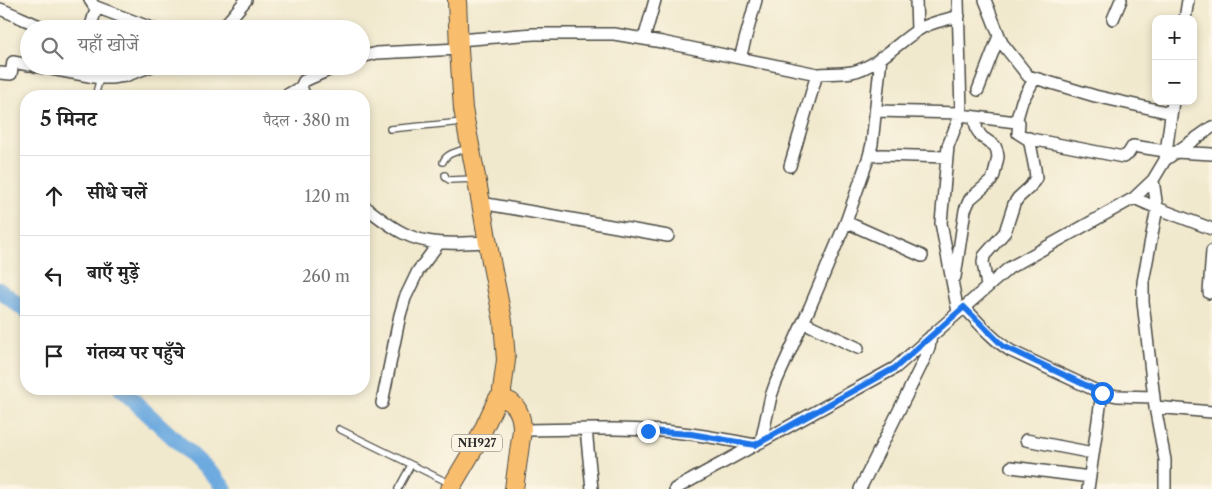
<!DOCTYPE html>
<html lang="hi">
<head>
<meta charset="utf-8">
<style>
  :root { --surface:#fff; --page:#f2f2f2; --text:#222; --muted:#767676; --line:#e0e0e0 }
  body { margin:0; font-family:"Libre Caslon Text","Noto Serif Devanagari",serif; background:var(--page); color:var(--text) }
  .controls { position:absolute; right:15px; top:15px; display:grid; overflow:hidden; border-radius:10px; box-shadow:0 2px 8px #0003 }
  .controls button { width:45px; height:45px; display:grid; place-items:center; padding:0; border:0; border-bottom:1px solid var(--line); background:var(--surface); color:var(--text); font:25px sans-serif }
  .stop { position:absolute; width:15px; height:15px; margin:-11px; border:4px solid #1a73e8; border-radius:50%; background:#fff }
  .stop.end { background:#1a73e8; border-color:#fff; box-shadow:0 1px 5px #0008 }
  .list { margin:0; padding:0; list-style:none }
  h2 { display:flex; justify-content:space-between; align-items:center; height:65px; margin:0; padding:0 20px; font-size:21px }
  h2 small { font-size:16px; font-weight:400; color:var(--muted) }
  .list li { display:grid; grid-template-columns:32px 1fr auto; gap:15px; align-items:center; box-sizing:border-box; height:80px; padding:0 20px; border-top:1px solid var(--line) }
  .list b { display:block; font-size:19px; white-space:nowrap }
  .list em { font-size:16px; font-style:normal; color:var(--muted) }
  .icon { flex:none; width:28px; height:28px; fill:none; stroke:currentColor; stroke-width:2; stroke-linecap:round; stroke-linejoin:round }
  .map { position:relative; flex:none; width:1212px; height:489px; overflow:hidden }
  .search { position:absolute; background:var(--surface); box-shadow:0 2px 8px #0003; left:20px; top:20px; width:350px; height:55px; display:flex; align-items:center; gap:12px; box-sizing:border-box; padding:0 18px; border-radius:28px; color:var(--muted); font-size:19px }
  .panel { position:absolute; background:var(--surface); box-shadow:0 2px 8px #0003; left:20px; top:90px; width:350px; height:305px; border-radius:20px }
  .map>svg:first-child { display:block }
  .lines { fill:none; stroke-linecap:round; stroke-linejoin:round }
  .river { stroke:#6daadf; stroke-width:16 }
  .service-casing { stroke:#494843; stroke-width:8 }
  .minor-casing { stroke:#494843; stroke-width:14 }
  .primary-casing { stroke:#494843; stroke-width:20 }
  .trunk-casing { stroke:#494843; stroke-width:20 }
  .service { stroke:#fff; stroke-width:5.5 }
  .minor { stroke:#fff; stroke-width:11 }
  .primary { stroke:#f9be6d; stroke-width:18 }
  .trunk { stroke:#f9be6d; stroke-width:18 }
  .route { stroke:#1a73e8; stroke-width:6 }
  .labels { text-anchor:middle; stroke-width:5; stroke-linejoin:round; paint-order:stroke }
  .shield { fill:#fcf5e5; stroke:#6a6863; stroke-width:1 }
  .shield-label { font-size:11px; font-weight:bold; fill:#2b2b2b }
</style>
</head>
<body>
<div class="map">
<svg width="1212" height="489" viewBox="0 0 1212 489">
  <rect width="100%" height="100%" fill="#fcf5e5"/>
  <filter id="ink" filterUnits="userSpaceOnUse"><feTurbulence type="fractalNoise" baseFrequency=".02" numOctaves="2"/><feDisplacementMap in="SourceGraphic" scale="10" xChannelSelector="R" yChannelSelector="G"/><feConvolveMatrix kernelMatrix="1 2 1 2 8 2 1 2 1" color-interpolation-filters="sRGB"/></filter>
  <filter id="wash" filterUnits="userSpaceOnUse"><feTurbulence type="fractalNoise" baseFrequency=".0096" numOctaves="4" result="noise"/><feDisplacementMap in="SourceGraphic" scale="20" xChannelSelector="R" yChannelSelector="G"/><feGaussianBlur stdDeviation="1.12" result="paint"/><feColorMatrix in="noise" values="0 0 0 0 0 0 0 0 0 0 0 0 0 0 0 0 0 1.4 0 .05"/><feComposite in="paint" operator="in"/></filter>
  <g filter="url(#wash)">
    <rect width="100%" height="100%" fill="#f1e9ce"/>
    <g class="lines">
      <!-- river -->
      <path class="river" d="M0,290L26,311
        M121,389L210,472L225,489"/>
    </g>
  </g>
  <g filter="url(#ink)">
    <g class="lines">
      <defs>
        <path id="service" d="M95,96L100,78
          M390,129L463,122
          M443,162C446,153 459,151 468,148
          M445,175L446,178L449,180L474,179
          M339,429L451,484
          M398,489L411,465"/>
        <path id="minor" d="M90,0L96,9L90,29
          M916,0L917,31
          M958,0L961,113L948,146L941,223L958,312
          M985,0L1002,43L1028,76L1095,96L1171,113
          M96,7L154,29
          M0,9C16,15 31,23 47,29
          M1113,19L1121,0
          M1185,19L1188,0
          M221,29L231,18L246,0
          M644,39L655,0
          M458,40L534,34H614L662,42L817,74C828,73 841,74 852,72C878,66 896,44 918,30C930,22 945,20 959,16
          M361,57L377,53L459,49
          M740,58L756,0
          M35,66L100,78H111L125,76L152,66
          M0,73L11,74L13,62L29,65
          M978,90L999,36
          M285,96L301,87
          M305,96L301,87L304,81L338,66
          M876,111L961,113
          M960,115L1016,122L1019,123L1018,133L1026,138L1123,157L1128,154L1133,146L1165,151
          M1016,122L1022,101L1035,78
          M1175,152L1212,154
          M869,156L882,155L947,157
          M1165,160L1212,127
          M790,166L817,74
          M1153,180L1157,208L1143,282V302L1155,407L1165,460V489
          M1134,198L1157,208L1212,229
          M481,203L668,236
          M364,206C376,215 389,226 403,233C430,247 460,243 488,242
          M846,222L922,256
          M955,277L965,210L970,199L991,181L994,175L998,157L997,151L995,146L982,137L977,130L974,117
          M987,286L983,262L984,256L1005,232L1014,204L1018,198L1030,187L1036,178L1035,169L1029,138
          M1209,293L1212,251
          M964,307C978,322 993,340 1011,351L1099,392L1117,396L1154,397
          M803,322L858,348
          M382,403L400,315L405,298L418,271L439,243
          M1155,407L1212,412
          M586,429L592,489
          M522,430C578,429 635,427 691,434C712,437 734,441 755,445
          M1026,440L1093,453
          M761,442L771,396L776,382L810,307L846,222L869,156L872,144L881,57
          M1011,467L1090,477
          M675,489L895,368L1009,268L1134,198L1153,180L1165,160L1173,101
          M860,489L921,366L929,348L931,336
          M1088,489L1102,393"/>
        <path id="primary" d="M457,0L459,49L463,109L481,203L491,261L503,321L506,360L501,398"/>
        <path id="trunk" d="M450,489L476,445L497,400L501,398C517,401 522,416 522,430L514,489"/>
      </defs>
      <!-- service casing -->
      <use href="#service" class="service-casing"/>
      <!-- minor casing -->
      <use href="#minor" class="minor-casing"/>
      <!-- primary casing -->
      <use href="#primary" class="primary-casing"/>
      <!-- trunk casing -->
      <use href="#trunk" class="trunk-casing"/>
      <!-- service -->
      <use href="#service" class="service"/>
      <!-- minor -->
      <use href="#minor" class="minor"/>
      <!-- primary -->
      <use href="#primary" class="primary"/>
      <!-- trunk -->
      <use href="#trunk" class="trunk"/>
    </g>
  </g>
  <g class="lines" filter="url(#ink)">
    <!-- route -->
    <path class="route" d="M648,431L691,434L755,445L895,368L964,307L1003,346L1102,393"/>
  </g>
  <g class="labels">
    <!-- shield labels -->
    <rect class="shield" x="452" y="434.5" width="50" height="17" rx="4"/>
    <g class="shield-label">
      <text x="477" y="447">NH927</text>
    </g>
  </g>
</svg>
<div class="controls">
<button>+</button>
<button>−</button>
</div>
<div class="stop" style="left:1102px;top:393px"></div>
<div class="stop end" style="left:648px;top:431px"></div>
<div class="search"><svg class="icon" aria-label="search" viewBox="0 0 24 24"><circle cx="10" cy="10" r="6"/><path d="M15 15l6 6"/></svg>यहाँ खोजें</div>
<section class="panel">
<h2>5 मिनट<small>पैदल · 380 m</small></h2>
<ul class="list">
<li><svg class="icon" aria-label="ahead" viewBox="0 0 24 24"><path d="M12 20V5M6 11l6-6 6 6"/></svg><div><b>सीधे चलें</b></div><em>120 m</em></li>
<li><svg class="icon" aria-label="left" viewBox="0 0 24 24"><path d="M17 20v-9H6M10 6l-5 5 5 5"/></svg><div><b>बाएँ मुड़ें</b></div><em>260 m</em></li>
<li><svg class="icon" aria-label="arrive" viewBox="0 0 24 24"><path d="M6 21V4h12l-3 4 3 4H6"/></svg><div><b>गंतव्य पर पहुँचे</b></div></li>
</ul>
</section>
</div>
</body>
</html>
